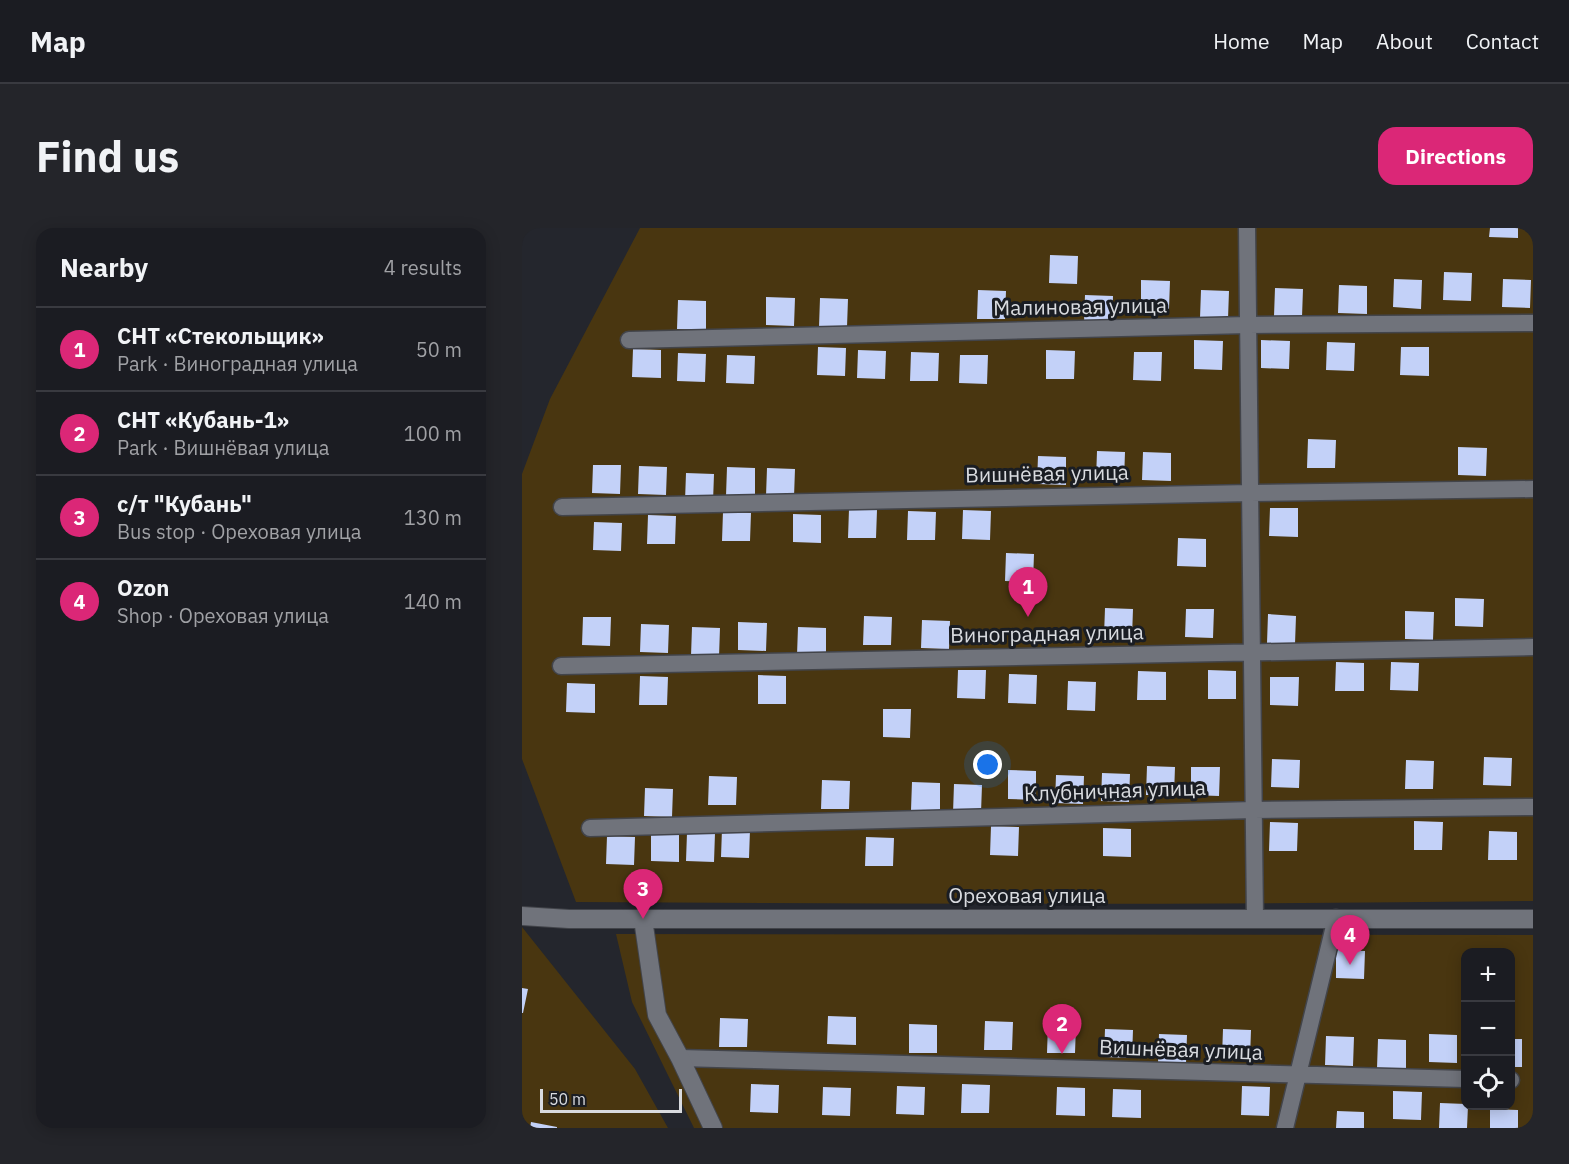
<!DOCTYPE html>
<html lang="en">
<head>
<meta charset="utf-8">
<style>
  :root { --surface:#1b1c22; --page:#24252a; --text:#f1f3f6; --muted:#a0a1a5; --line:#393a40; --accent:#db2777 }
  body { margin:0; font-family:"IBM Plex Sans",sans-serif; background:var(--page); color:var(--text) }
  .controls { position:absolute; right:18px; bottom:18px; display:grid; overflow:hidden; border-radius:12px; box-shadow:0 3px 15px #0003 }
  .controls button { width:54px; height:54px; display:grid; place-items:center; padding:0; border:0; border-bottom:2px solid var(--line); background:var(--surface); color:var(--text); font:30px sans-serif }
  .scale { position:absolute; left:18px; bottom:15px; width:142px; box-sizing:border-box; padding-left:6px; border:3px solid #d9dbdf; border-top:0; font-size:16px; line-height:21px; white-space:nowrap; color:#d9dbdf; -webkit-text-stroke:4px #1a1d23; paint-order:stroke }
  .you { position:absolute; left:466px; top:537px; width:21px; height:21px; margin:-15px; border:4px solid #fff; border-radius:50%; background:#1a73e8; box-shadow:0 0 0 9px #1a73e833 }
  .badge { display:grid; place-items:center; width:39px; height:39px; border-radius:50%; background:var(--accent); color:#fff; font-size:20px; font-weight:700 }
  .pin { position:absolute; translate:-50% -50px; filter:drop-shadow(0 2px 3px #0008) }
  .pin::after { content:''; position:absolute; top:32px; width:21px; height:18px; background:inherit; clip-path:polygon(0 0,100% 0,50% 100%) }
  .list { margin:0; padding:0; list-style:none }
  h2 { display:flex; justify-content:space-between; align-items:center; height:78px; margin:0; padding:0 24px; font-size:26px }
  h2 small { font-size:20px; font-weight:400; color:var(--muted) }
  .list li { display:grid; grid-template-columns:39px 1fr auto; gap:18px; align-items:center; box-sizing:border-box; height:84px; padding:0 24px; border-top:2px solid var(--line) }
  .list b { display:block; font-size:22px; white-space:nowrap }
  .list p { margin:0; font-size:20px; white-space:nowrap; color:var(--muted) }
  .list em { font-size:20px; font-style:normal; color:var(--muted) }
  .icon { flex:none; width:33px; height:33px; fill:none; stroke:currentColor; stroke-width:2; stroke-linecap:round; stroke-linejoin:round }
  .map { position:relative; flex:none; width:1011px; height:900px; overflow:hidden; border-radius:18px }
  header { display:flex; align-items:center; gap:36px; box-sizing:border-box; height:84px; padding:0 30px; background:var(--surface); border-bottom:2px solid var(--line) }
  header strong { font-size:28px }
  nav { display:flex; gap:33px; margin-inline-start:auto; font-size:21px }
  .intro { display:flex; align-items:center; justify-content:space-between; box-sizing:border-box; height:144px; padding:0 36px }
  h1 { margin:0; font-size:42px }
  .button { padding:15px 27px; border-radius:18px; background:var(--accent); color:#fff; font-size:21px; font-weight:700 }
  main { display:flex; gap:36px; padding:0 36px }
  aside { flex:1; background:var(--surface); border-radius:18px; box-shadow:0 3px 15px #0003 }
  .map>svg:first-child { display:block }
  .green { fill:#493610; fill-rule:evenodd }
  .building { fill:#c3d1f8 }
  .lines { fill:none; stroke-linecap:round; stroke-linejoin:round }
  .street-casing { stroke:#42444a; stroke-width:19 }
  .secondary-casing { stroke:#42444a; stroke-width:20 }
  .street { stroke:#70737b; stroke-width:16 }
  .secondary { stroke:#70737b; stroke-width:18 }
  .labels { text-anchor:middle; stroke-width:6; stroke-linejoin:round; paint-order:stroke }
  .street-label { font-size:21px; fill:#d9dbdf; stroke:#1a1d23 }
</style>
</head>
<body>
<header>
<strong>Map</strong>
<nav><a>Home</a><a>Map</a><a>About</a><a>Contact</a></nav>
</header>
<div class="intro"><h1>Find us</h1><a class="button">Directions</a></div>
<main>
<aside>
<h2>Nearby<small>4 results</small></h2>
<ul class="list">
<li><span class="badge">1</span><div><b>СНТ «Стекольщик»</b><p>Park · Виноградная улица</p></div><em>50 m</em></li>
<li><span class="badge">2</span><div><b>СНТ «Кубань-1»</b><p>Park · Вишнёвая улица</p></div><em>100 m</em></li>
<li><span class="badge">3</span><div><b>с/т &quot;Кубань&quot;</b><p>Bus stop · Ореховая улица</p></div><em>130 m</em></li>
<li><span class="badge">4</span><div><b>Ozon</b><p>Shop · Ореховая улица</p></div><em>140 m</em></li>
</ul>
</aside>
<div class="map">
<svg width="1011" height="900" viewBox="0 0 1011 900">
  <rect width="100%" height="100%" fill="#24262d"/>
  <!-- green -->
  <path class="green" d="M118,0H1011V673C692,677 373,676 54,674L0,531V246L28,171Z
    M0,699L113,841L146,900H0Z
    M94,706L1011,707V900H172L110,774ZM944,724H988V878H944Z"/>
  <!-- building -->
  <path class="building" d="M968,0H996V10L967,9Z
    M528,27L556,28L555,56L527,55Z
    M922,44L950,45L949,73L921,72Z
    M872,51L900,52L899,81L871,79Z
    M981,51L1009,52L1008,80L980,79Z
    M619,52L648,53L647,81L619,80Z
    M817,57L845,58V86L816,85Z
    M753,60L781,61L780,89L752,88Z
    M456,62L484,63L483,91H455Z
    M679,62L707,63L706,91L678,90Z
    M563,67L591,68L590,96L562,95Z
    M244,69L273,70L272,98L244,97Z
    M298,70L326,71L325,99H297Z
    M156,72L184,73V102L155,101Z
    M672,112L701,113L700,142L672,141Z
    M739,112L768,113L767,141L739,140Z
    M805,114L833,115L832,143L804,142Z
    M296,119L324,120L323,148L295,147Z
    M879,119H907V148L878,147Z
    M111,121L139,122V150L110,149Z
    M336,122L364,123L363,151L335,150Z
    M524,122L553,123L552,151H524Z
    M389,124L417,125L416,153H388Z
    M612,124H640L639,153L611,152Z
    M156,125L184,126L183,154L155,153Z
    M205,127L233,128L232,156L204,155Z
    M438,127H466L465,156L437,155Z
    M786,211L814,212L813,240H785Z
    M936,219L965,220L964,248L936,247Z
    M575,223L603,224L602,253L574,252Z
    M621,224L649,225V253L620,252Z
    M516,228L544,229V257L515,256Z
    M71,237H99L98,266L70,265Z
    M117,238L145,239L144,267L116,266Z
    M205,239L233,240V269L204,268Z
    M245,240L273,241L272,269L244,268Z
    M164,245L192,246L191,274L163,273Z
    M748,280H776V309L747,308Z
    M327,281L355,282L354,310H326Z
    M441,282L469,283L468,312L440,311Z
    M386,283L414,284L413,312H385Z
    M201,284L229,285L228,313H200Z
    M271,286L299,287V315L271,314Z
    M126,287L154,288L153,316H125Z
    M72,294L100,295L99,323L71,322Z
    M656,310L684,311V339L655,338Z
    M484,325L512,326L511,354L483,353Z
    M933,370L962,371L961,399L933,398Z
    M583,380L611,381L610,409L582,408Z
    M664,381H692L691,410L663,409Z
    M883,383L912,384L911,412L883,411Z
    M746,386L774,388L773,416L745,415Z
    M342,388L370,389L369,417H341Z
    M61,389H89L88,418L60,417Z
    M400,392L428,393L427,421L399,420Z
    M216,394L245,395L244,423L216,422Z
    M119,396L147,397L146,425L118,424Z
    M170,399L198,400L197,429L169,428Z
    M276,399L304,400V428L275,427Z
    M814,434L842,435V463H813Z
    M869,434L897,435L896,463L868,462Z
    M436,442H464L463,471L435,470Z
    M686,442L714,443V471H686Z
    M616,443L644,444V472H615Z
    M487,446L515,447L514,476L486,475Z
    M236,447L264,448V476H236Z
    M118,448L146,449L145,477H117Z
    M748,449H777L776,478L748,477Z
    M546,453L574,454L573,483L545,482Z
    M45,455L73,456V485L44,484Z
    M361,481H389L388,510L361,509Z
    M962,529L990,530L989,558L961,557Z
    M750,531L778,532L777,560L749,559Z
    M884,532L912,533L911,561H883Z
    M625,538L653,539L652,567H624Z
    M669,539H698L697,568L669,567Z
    M486,542L514,543V572L486,571Z
    M580,545L608,546L607,574L579,573Z
    M534,547L562,548L561,576L533,575Z
    M187,548L215,549L214,577H186Z
    M300,552L328,553L327,581H299Z
    M390,554L418,555V583L389,582Z
    M432,556L460,557L459,585H431Z
    M123,560L151,561L150,589L122,588Z
    M892,593L921,594L920,622H892Z
    M748,594L776,595L775,623H747Z
    M469,598L497,599L496,628L468,627Z
    M581,600L609,601V629L581,628Z
    M200,601L228,602L227,630L199,629Z
    M967,603L995,604V632H966Z
    M129,605L157,606V634L129,633Z
    M165,605H193L192,634L164,633Z
    M85,608L113,609L112,637L84,636Z
    M344,609L372,610L371,638H343Z
    M814,722L843,723L842,751L814,750Z
    M0,760L6,761L1,785H0Z
    M306,788L334,789V817L305,816Z
    M198,790L226,791L225,819H197Z
    M463,793L491,794L490,822H462Z
    M387,796L415,797V825H387Z
    M526,796L554,797L553,825H525Z
    M583,801L611,802L610,830L582,829Z
    M701,801L729,802L728,830L700,829Z
    M637,806L665,807L664,835H636Z
    M907,806L935,807V835L907,834Z
    M804,808L832,809L831,838L803,837Z
    M856,811L884,812V840H855Z
    M988,811H1000V839H988Z
    M229,856L257,857L256,885L228,884Z
    M440,856L468,857L467,885H439Z
    M375,858L403,859L402,887L374,886Z
    M720,858L748,859L747,888L719,887Z
    M301,859L329,860L328,888L300,887Z
    M535,859L563,860V888L534,887Z
    M591,861L619,862V890L590,889Z
    M871,863L900,864L899,892L871,891Z
    M918,875L944,876L946,878L945,900H917Z
    M968,881L996,882V900H968Z
    M815,883L842,884V900H814Z
    M9,894L35,899V900H8Z"/>
  <g class="lines">
    <defs>
      <path id="street" d="M725,0L733,691
        M107,112L726,97L1011,95
        M40,279L728,265L1011,261
        M39,438L1011,419
        M68,600L732,582L1011,579
        M158,830L944,851
        M988,852H989
        M763,900L814,690"/>
      <path id="secondary" d="M0,688L47,691H1011
        M121,691L135,787L158,830L191,900"/>
    </defs>
    <!-- street casing -->
    <use href="#street" class="street-casing"/>
    <!-- secondary casing -->
    <use href="#secondary" class="secondary-casing"/>
    <!-- street -->
    <use href="#street" class="street"/>
    <!-- secondary -->
    <use href="#secondary" class="secondary"/>
  </g>
  <g class="labels">
    <!-- street labels -->
    <g class="street-label">
      <text transform="translate(558 79) rotate(-1)" y="7">Малиновая улица</text>
      <text transform="translate(525 246) rotate(-1)" y="7">Вишнёвая улица</text>
      <text transform="translate(525 406) rotate(-1)" y="7">Виноградная улица</text>
      <text transform="translate(593 563) rotate(-2)" y="7">Клубничная улица</text>
      <text x="505" y="675">Ореховая улица</text>
      <text transform="translate(659 822) rotate(2)" y="7">Вишнёвая улица</text>
    </g>
  </g>
</svg>
<div class="controls">
<button>+</button>
<button>−</button>
<button><svg class="icon" aria-label="locate" viewBox="0 0 24 24"><circle cx="12" cy="12" r="6"/><path d="M12 2v4M12 18v4M2 12h4M18 12h4"/></svg></button>
</div>
<div class="scale">50 m</div>
<div class="you"></div>
<div class="pin badge" style="left:506px;top:389px">1</div>
<div class="pin badge" style="left:540px;top:826px">2</div>
<div class="pin badge" style="left:121px;top:691px">3</div>
<div class="pin badge" style="left:828px;top:737px">4</div>
</div>
</main>
</body>
</html>
